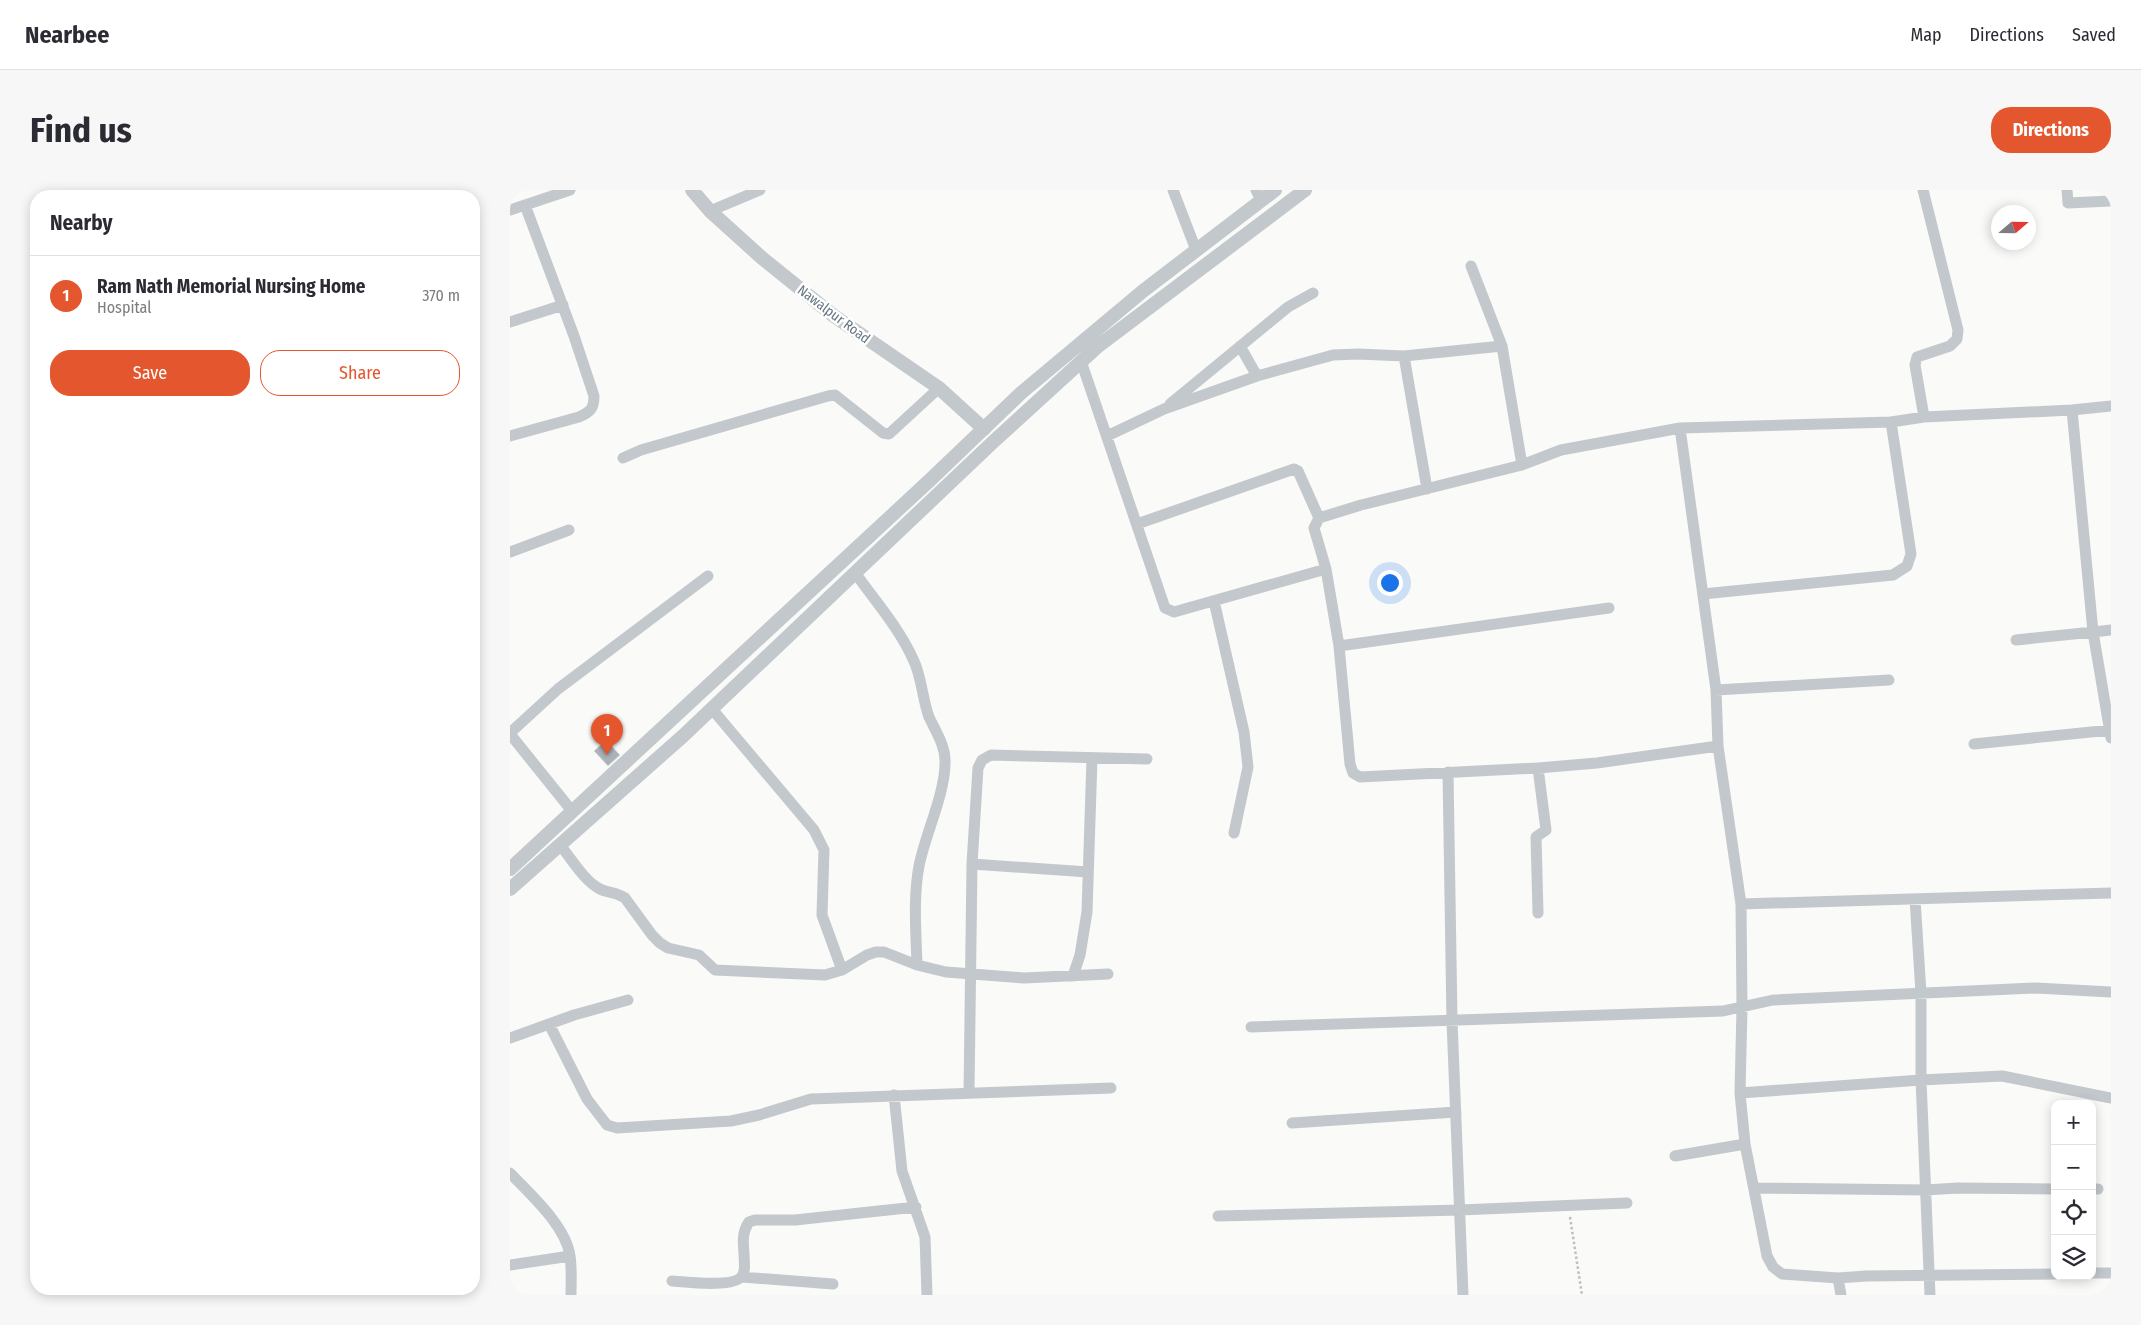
<!DOCTYPE html>
<html lang="en">
<head>
<meta charset="utf-8">
<style>
  :root { --surface:#fff; --page:#f7f7f7; --text:#2b2b33; --muted:#7c7c81; --line:#e1e1e2; --accent:#e4572e }
  body { margin:0; font-family:"Fira Sans Condensed",sans-serif; background:var(--page); color:var(--text) }
  .controls { position:absolute; right:15px; bottom:15px; display:grid; overflow:hidden; border-radius:10px; box-shadow:0 2px 12px #0003 }
  .controls button { width:45px; height:45px; display:grid; place-items:center; padding:0; border:0; border-bottom:1px solid var(--line); background:var(--surface); color:var(--text); font:25px sans-serif }
  .compass { position:absolute; left:1481px; top:15px; width:45px; height:45px; border-radius:50%; background:var(--surface); box-shadow:0 2px 12px #0003; rotate:70deg }
  .you { position:absolute; left:879px; top:392px; width:18px; height:18px; margin:-12px; border:4px solid #fff; border-radius:50%; background:#1a73e8; box-shadow:0 0 0 8px #1a73e833 }
  .badge { display:grid; place-items:center; width:32px; height:32px; border-radius:50%; background:var(--accent); color:#fff; font-size:16px; font-weight:700 }
  .pin { position:absolute; translate:-50% -41px; filter:drop-shadow(0 1px 2px #0008) }
  .pin::after { content:''; position:absolute; top:26px; width:18px; height:15px; background:inherit; clip-path:polygon(0 0,100% 0,50% 100%) }
  .list { margin:0; padding:0; list-style:none }
  h2 { display:flex; justify-content:space-between; align-items:center; height:65px; margin:0; padding:0 20px; font-size:21px }
  h2 small { font-size:16px; font-weight:400; color:var(--muted) }
  .list li { display:grid; grid-template-columns:32px 1fr auto; gap:15px; align-items:center; box-sizing:border-box; height:80px; padding:0 20px; border-top:1px solid var(--line) }
  .list b { display:block; font-size:19px; white-space:nowrap }
  .list p { margin:0; font-size:16px; white-space:nowrap; color:var(--muted) }
  .list em { font-size:16px; font-style:normal; color:var(--muted) }
  .actions { display:flex; gap:10px; padding:15px 20px }
  .actions a { flex:1; padding:11px 0; border:1px solid var(--accent); border-radius:20px; text-align:center; font-size:18px; color:var(--accent) }
  .actions .main { background:var(--accent); color:#fff }
  .icon { flex:none; width:28px; height:28px; fill:none; stroke:currentColor; stroke-width:2; stroke-linecap:round; stroke-linejoin:round }
  .map { position:relative; flex:none; width:1601px; height:1105px; overflow:hidden; border-radius:20px }
  header { display:flex; align-items:center; gap:30px; box-sizing:border-box; height:70px; padding:0 25px; background:var(--surface); border-bottom:1px solid var(--line) }
  header strong { font-size:24px }
  nav { display:flex; gap:28px; margin-inline-start:auto; font-size:18px }
  .intro { display:flex; align-items:center; justify-content:space-between; box-sizing:border-box; height:120px; padding:0 30px }
  h1 { margin:0; font-size:35px }
  .button { padding:12px 22px; border-radius:20px; background:var(--accent); color:#fff; font-size:18px; font-weight:700 }
  main { display:flex; gap:30px; padding:0 30px }
  aside { flex:1; background:var(--surface); border-radius:20px; box-shadow:0 2px 12px #0003 }
  .map>svg:first-child { display:block }
  .building { fill:#aab3b9; stroke:#dcdcda }
  .lines { fill:none; stroke-linecap:round; stroke-linejoin:round }
  .path { stroke:#bbbfc2; stroke-width:2.5; stroke-dasharray:2.5 2.5; stroke-linecap:butt }
  .minor { stroke:#c3c8cc; stroke-width:11 }
  .tertiary { stroke:#c3c8cc; stroke-width:14 }
  .labels { text-anchor:middle; stroke-width:5; stroke-linejoin:round; paint-order:stroke }
  .street-label { font-size:14px; fill:#657683; stroke:#fff }
</style>
</head>
<body>
<header>
<strong>Nearbee</strong>
<nav><a>Map</a><a>Directions</a><a>Saved</a></nav>
</header>
<div class="intro"><h1>Find us</h1><a class="button">Directions</a></div>
<main>
<aside>
<h2>Nearby<small></small></h2>
<ul class="list">
<li><span class="badge">1</span><div><b>Ram Nath Memorial Nursing Home</b><p>Hospital</p></div><em>370 m</em></li>
</ul>
<div class="actions"><a class="main">Save</a><a>Share</a></div>
</aside>
<div class="map">
<svg width="1601" height="1105" viewBox="0 0 1601 1105">
  <rect width="100%" height="100%" fill="#fafaf8"/>
  <!-- building -->
  <path class="building" d="M96,550L110,565L98,576L84,561Z"/>
  <g class="lines">
    <!-- path -->
    <path class="path" d="M1060,1027L1072,1105"/>
    <!-- minor -->
    <path class="minor" d="M663,0L686,60
      M746,0L751,10
      M1413,0L1448,140L1447,149L1440,156L1407,167L1405,175L1414,227
      M1557,0L1558,13L1601,11
      M0,20L60,0
      M200,21L250,0
      M961,76L992,156L1012,275
      M0,132L53,115
      M894,166L917,299
      M571,171L655,418L664,422L816,379L829,456L840,574L843,583L850,587L1028,578L1087,573L1208,556L1206,500L1170,238L1051,260L1012,275L851,315L809,328L804,338L816,379
      M747,186L823,165L848,164L894,166L992,156
      M660,214L778,117L803,103
      M1562,220L1601,216
      M1381,232L1414,227L1562,220L1583,442L1601,440
      M1170,238L1381,232L1401,364L1397,376L1383,385L1193,404
      M0,246L69,227C80,222 84,219 84,206L64,146L15,15
      M597,246L654,219L747,186L730,156
      M113,268L131,260L318,206L325,205L373,243L379,244L429,198
      M627,334L784,279L788,281L809,328
      M0,362L59,340
      M346,384C366,412 389,438 403,469C412,487 412,508 419,527C426,542 436,557 435,573C435,604 415,645 409,676C403,708 406,742 407,775
      M704,411L734,542L738,577L724,643
      M1506,450L1583,442L1601,548
      M829,456L1099,418
      M1206,500L1379,490
      M202,519L304,640L314,660L312,725L332,780
      M0,543L48,499L198,386
      M0,544L62,621
      M1464,554L1601,540
      M1208,556L1231,714L1232,818L1230,903L1235,954L1257,1066L1263,1077L1272,1084L1328,1088L1331,1105
      M938,582L942,831L953,1105
      M50,655C61,668 74,691 90,699C98,703 107,702 115,708L142,745L150,753L158,758L189,765L205,780L315,785L332,780L357,765L366,762H374L407,775L436,782L514,788L598,784
      M462,674L578,682
      M1405,709L1411,803V890L1420,1105
      M1231,714L1601,703
      M1028,723L1026,647L1036,640L1028,578
      M563,786L570,765L577,722L582,568
      M39,834L77,909L97,935L107,938L221,931L249,925L301,909L601,898
      M741,837L1213,821L1263,810L1526,798L1601,802
      M0,848L64,825L118,810
      M459,903L462,674L468,578L472,570L481,565L637,569
      M1230,903L1411,890L1492,886L1601,908
      M384,905L392,981L415,1047L417,1105
      M782,933L946,922
      M1165,966L1235,954
      M0,983C21,1005 56,1036 60,1066C62,1079 61,1092 61,1105
      M1244,998L1415,1000L1448,998L1545,999
      M1582,999H1588
      M708,1026L950,1020L1117,1013
      M0,1075L60,1066
      M1582,1083H1601
      M232,1087L323,1094
      M1328,1088L1356,1086L1545,1084
      M162,1091C176,1092 224,1098 232,1086C236,1081 234,1070 234,1063C233,1052 232,1042 239,1032L245,1030H285L406,1017"/>
    <!-- tertiary -->
    <path class="tertiary" d="M182,0L200,21L252,68L324,126L429,198L474,239
      M0,679L419,291L511,203L633,101L765,0
      M0,699L173,546L483,252L587,157L795,0"/>
  </g>
  <g class="labels">
    <!-- street labels -->
    <g class="street-label">
      <text transform="translate(324 124) rotate(37)" y="5">Nawalpur Road</text>
    </g>
  </g>
</svg>
<div class="controls">
<button>+</button>
<button>−</button>
<button><svg class="icon" aria-label="locate" viewBox="0 0 24 24"><circle cx="12" cy="12" r="6"/><path d="M12 2v4M12 18v4M2 12h4M18 12h4"/></svg></button>
<button><svg class="icon" aria-label="layers" viewBox="0 0 24 24"><path d="M12 4l9 5-9 5-9-5zM3 14l9 5 9-5"/></svg></button>
</div>
<svg class="compass" viewBox="-18 -18 36 36"><path d="M0-13l5 13h-10z" fill="#e53935"/><path d="M0 13l5-13h-10z" fill="#7c7c81"/></svg>
<div class="you"></div>
<div class="pin badge" style="left:97px;top:565px">1</div>
</div>
</main>
</body>
</html>
